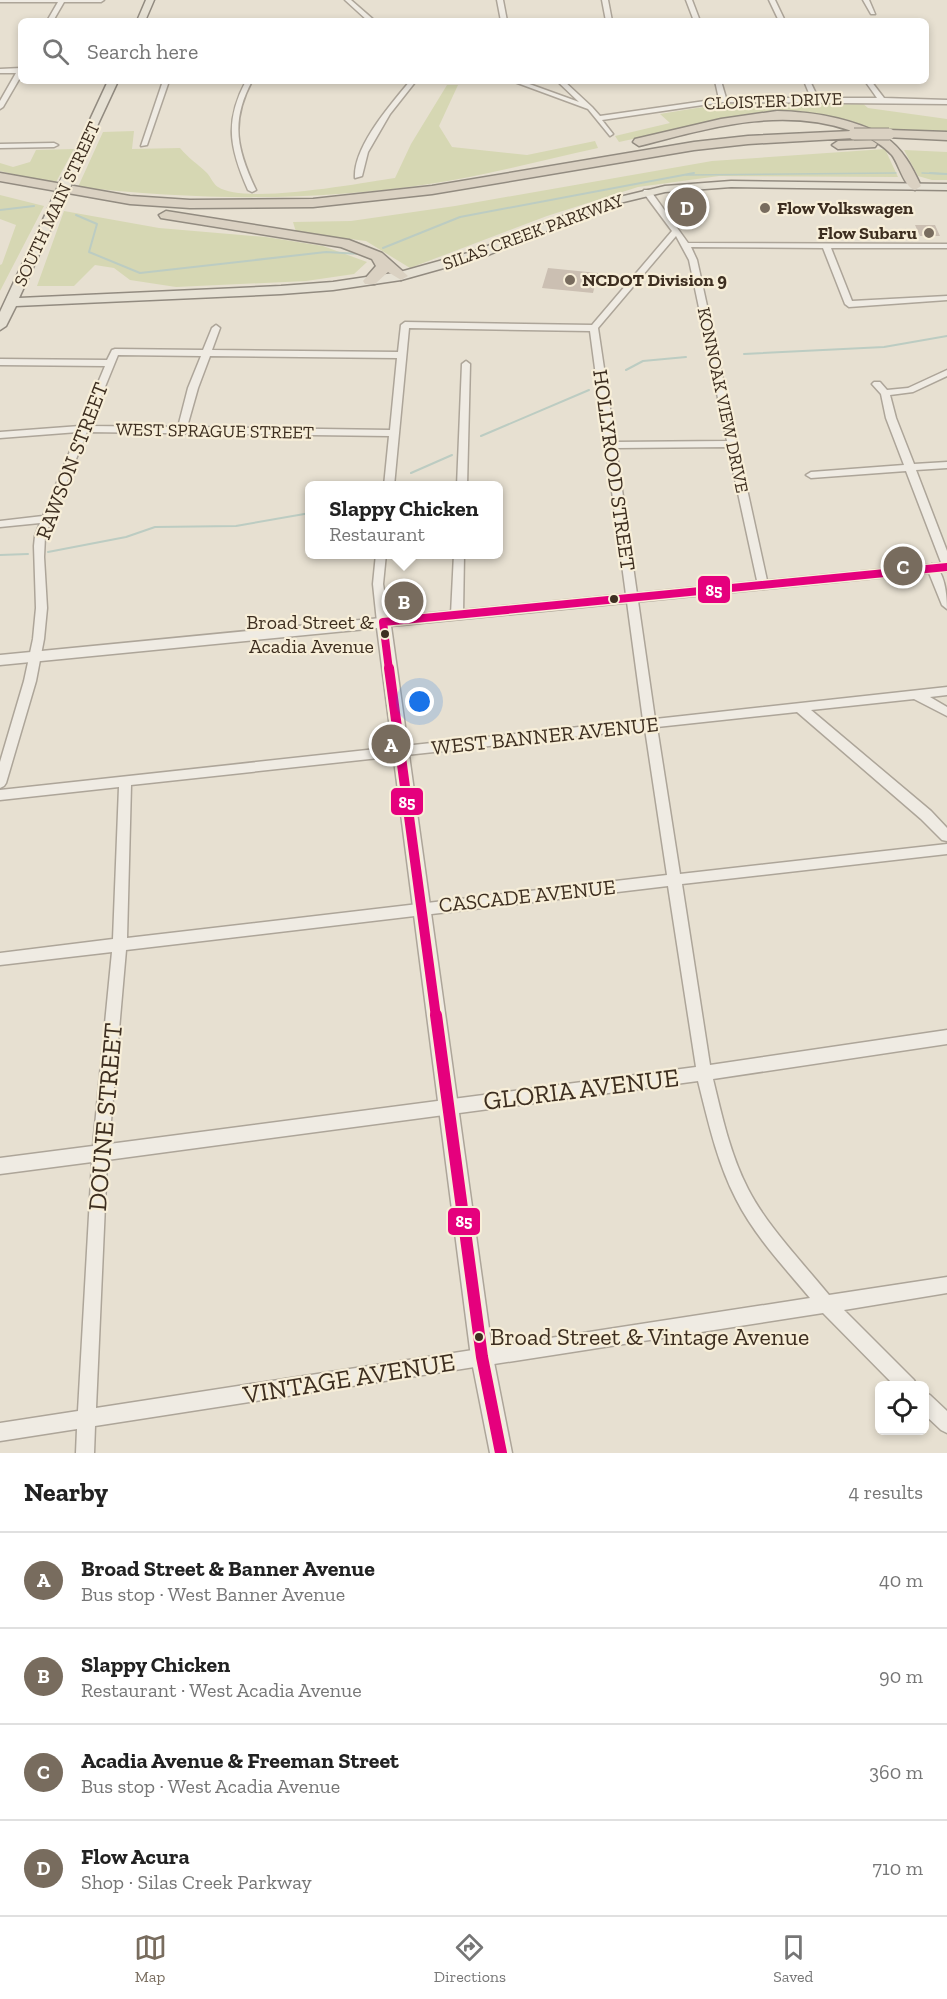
<!DOCTYPE html>
<html lang="en">
<head>
<meta charset="utf-8">
<style>
  :root { --surface:#fff; --page:#f2f2f2; --text:#222; --muted:#767676; --line:#e0e0e0; --accent:#786c5e }
  body { margin:0; font-family:"Zilla Slab",serif; background:var(--page); color:var(--text) }
  .controls { position:absolute; right:18px; bottom:18px; display:grid; overflow:hidden; border-radius:9px; box-shadow:0 3px 9px #0003 }
  .controls button { width:54px; height:54px; display:grid; place-items:center; padding:0; border:0; border-bottom:2px solid var(--line); background:var(--surface); color:var(--text); font:30px sans-serif }
  .you { position:absolute; left:420px; top:702px; width:21px; height:21px; margin:-15px; border:4px solid #fff; border-radius:50%; background:#1a73e8; box-shadow:0 0 0 9px #1a73e833 }
  .badge { display:grid; place-items:center; width:39px; height:39px; border-radius:50%; background:var(--accent); color:#fff; font-size:20px; font-weight:700 }
  .pin { position:absolute; translate:-50% -50%; border:3px solid #fff; box-shadow:0 2px 6px #0006 }
  .popup { position:absolute; left:305px; top:481px; width:198px; height:78px; box-sizing:border-box; display:grid; place-content:center; border-radius:9px; background:var(--surface); filter:drop-shadow(0 2px 4px #0005); font-size:20px; white-space:nowrap; color:var(--muted) }
  .popup b { font-size:22px; color:var(--text) }
  .popup::after { content:''; position:absolute; left:50%; top:100%; margin-left:-12px; border:12px solid transparent; border-top-color:var(--surface) }
  .list { margin:0; padding:0; list-style:none }
  h2 { display:flex; justify-content:space-between; align-items:center; height:78px; margin:0; padding:0 24px; font-size:26px }
  h2 small { font-size:20px; font-weight:400; color:var(--muted) }
  .list li { display:grid; grid-template-columns:39px 1fr auto; gap:18px; align-items:center; box-sizing:border-box; height:96px; padding:0 24px; border-top:2px solid var(--line) }
  .list b { display:block; font-size:22px; white-space:nowrap }
  .list p { margin:0; font-size:20px; white-space:nowrap; color:var(--muted) }
  .list em { font-size:20px; font-style:normal; color:var(--muted) }
  .icon { flex:none; width:33px; height:33px; fill:none; stroke:currentColor; stroke-width:2; stroke-linecap:round; stroke-linejoin:round }
  .map { position:relative; flex:none; width:947px; height:1453px; overflow:hidden }
  .search { position:absolute; background:var(--surface); box-shadow:0 3px 9px #0003; left:18px; right:18px; top:18px; height:66px; display:flex; align-items:center; gap:15px; box-sizing:border-box; padding:0 21px; border-radius:9px; color:var(--muted); font-size:22px }
  .sheet { height:462px; background:var(--surface) }
  nav { display:flex; justify-content:space-around; align-items:center; box-sizing:border-box; height:84px; border-top:2px solid var(--line); background:var(--surface); font-size:16px; color:var(--muted) }
  nav a { display:grid; justify-items:center; gap:3px }
  nav .on { color:var(--accent) }
  .map>svg:first-child { display:block }
  .green { fill:#d6d7b3 }
  .lines { fill:none; stroke-linecap:round; stroke-linejoin:round }
  .stream-far1 { stroke:#bcccc2; stroke-width:1.5 }
  .stream { stroke:#bcccc2; stroke-width:2 }
  .building { fill:#cbbfb2 }
  .minor-casing { stroke:#ada599; stroke-width:3 }
  .tertiary-casing { stroke:#ada599; stroke-width:3 }
  .primary-casing { stroke:#928b80; stroke-width:3 }
  .motorway-casing { stroke:#928b80; stroke-width:3 }
  .minor { fill:#efebe3; fill-rule:evenodd }
  .tertiary { fill:#efebe3; fill-rule:evenodd }
  .primary { fill:#e6e1d4; fill-rule:evenodd }
  .motorway { fill:#dad1c2; fill-rule:evenodd }
  .primary-bridge-casing { stroke:#928b80; stroke-width:14; stroke-linecap:butt }
  .motorway-bridge-casing { stroke:#928b80; stroke-width:13; stroke-linecap:butt }
  .primary-bridge { stroke:#e6e1d4; stroke-width:12 }
  .motorway-bridge { stroke:#dad1c2; stroke-width:11 }
  .bus-1-far2-casing { stroke:#f7eed8; stroke-width:11 }
  .bus-1-far1-casing { stroke:#f7eed8; stroke-width:14 }
  .bus-1-casing { stroke:#f7eed8; stroke-width:16 }
  .bus-1-far2 { stroke:#e5007d; stroke-width:8 }
  .bus-1-far1 { stroke:#e5007d; stroke-width:10 }
  .bus-1 { stroke:#e5007d; stroke-width:12 }
  .poi-dot { fill:#786c5e; stroke:#f7eed8; stroke-width:2 }
  .bus-dot { fill:#3d2e20; stroke:#f7eed8; stroke-width:2 }
  .labels { text-anchor:middle; stroke-width:4.5; stroke-linejoin:round; paint-order:stroke }
  .far-street-label { font-size:18px; fill:#3d2e20; stroke:#f7eed8 }
  .far-poi-label { font-size:18px; font-weight:bold; fill:#3d2e20; stroke:#f7eed8; text-anchor:start }
  .bus-label { font-size:20px; fill:#3d2e20; stroke:#f7eed8; text-anchor:end }
  .street-label { font-size:21px; fill:#3d2e20; stroke:#f7eed8 }
  .near-bus-label { font-size:24px; fill:#3d2e20; stroke:#f7eed8; text-anchor:start }
  .near-street-label { font-size:26px; fill:#3d2e20; stroke:#f7eed8 }
  .line-badge { stroke:#f7eed8; stroke-width:2 }
  .badge-label { font-size:16px; text-anchor:middle; font-weight:bold; fill:#fff }
</style>
</head>
<body>
<div class="map">
<svg width="947" height="1453" viewBox="0 0 947 1453">
  <rect width="100%" height="100%" fill="#e7e0d1"/>
  <!-- green -->
  <path class="green" d="M447,85H458L439,126L452,147L527,155L595,141L598,148C542,160 485,176 429,184C312,202 195,200 78,187L103,132L134,131L132,149L180,148C188,158 198,164 207,173C211,177 213,184 218,187C245,205 360,183 395,178L411,144Z
    M861,102L868,108L947,119V132L871,129L849,120L799,111L754,113L619,142L615,136L670,123L660,114L721,104Z
    M74,149L55,184L0,171V163L13,167L30,162L36,150Z
    M885,149L898,177L719,176L638,187L547,216L410,268L366,241L296,232L293,222L351,221L455,206L712,161Z
    M904,150L947,152V180H932L918,176Z
    M0,195L44,206L0,291V265L2,264L16,225L0,219Z
    M64,211L159,228L266,237L323,246L367,262L354,274L306,281L176,287L130,280L114,268L95,265L74,286H37Z"/>
  <g class="lines">
    <!-- stream-far1 -->
    <path class="stream-far1" d="M922,173L947,174
      M686,175L896,173"/>
    <!-- stream -->
    <path class="stream" d="M930,173L947,174
      M0,210L34,206
      M76,215L97,224L89,252L140,273L326,252L360,254
      M383,248L460,217L694,173
      M744,354L884,347L947,336
      M626,370L643,361L686,357
      M481,436L589,390
      M411,473L452,455
      M48,552L126,537L155,527L236,526L310,513
      M0,555L28,554"/>
  </g>
  <!-- building -->
  <path class="building" d="M915,225H935L940,236H920Z
    M548,268L598,273L593,293L542,288Z"/>
  <g class="lines">
    <defs>
      <path id="minor" d="M0,0H104L101,2H64L53,21H47L58,2H0Z
        M345,0H351L375,21H368Z
        M497,0H503L507,21H501Z
        M602,0H608L612,21H606Z
        M686,0H692L700,21H694Z
        M769,0H775L785,21H779Z
        M863,0H869L875,14H871Z
        M21,68V76L3,107L0,109V101L16,73H0V69Z
        M163,81H169L147,145L141,146Z
        M246,81H252C230,122 237,150 256,190L252,192L248,190C230,149 224,122 246,81Z
        M410,81H416L390,114L368,152L362,176L355,178C353,147 391,104 410,81Z
        M512,81H521L579,102L557,81H564L592,107L600,116L719,99L715,81H721L726,98H811L804,81H810L818,98H877L865,81H871L884,98L947,100V104L723,102L602,120L613,134L610,136L588,109Z
        M0,144L54,143L58,145L54,147L0,148Z
        M644,190H650L688,243L947,244V248H831L852,301L947,296V300L849,307L845,304L823,248L691,247L697,260L768,585L767,588L763,589L758,585L728,447L616,448L655,719L947,687V695L930,697L947,707V716L914,699L811,710L931,811L947,828V841L942,840L921,819L797,712L657,727L680,874L947,844V854L682,884L710,1065L947,1030V1044L713,1079C722,1116 730,1154 748,1189C767,1226 802,1262 829,1295L947,1277V1293L844,1310L914,1380L917,1386H895L823,1313L95,1426L94,1453H76L77,1429L0,1441V1423L78,1411L92,1162L0,1174V1158L93,1146L112,952L0,965V953L113,939L119,787L0,800V790L643,720L606,447L604,445L605,443L590,331L409,328L394,486H384L389,436L87,432L45,536L44,557L47,608L44,639L36,681L6,783L4,786L0,788V762L24,681L33,639L36,608L34,546L35,536L40,523L0,527V521L43,516L78,432L0,438V432L80,426L105,366L0,365V359L107,360L112,350L115,349L203,350L212,328L216,325L220,328L212,350L398,352L401,325L405,322L592,325L672,231L643,192ZM676,236L689,260L727,441L615,442L598,328ZM118,355L201,356L188,388L178,427L89,426ZM210,356L397,358L390,430L187,427L198,388ZM645,729L667,875L127,938L131,785ZM668,886L696,1067L109,1144L126,950ZM698,1081C708,1121 717,1162 736,1199C754,1235 784,1267 810,1298L96,1408L107,1160Z
        M466,361L470,364L467,486H457L462,364Z
        M947,370V376L913,392L890,395L896,418L914,464L947,462V468L916,470L947,551V569L942,565L906,471L811,478L806,475L811,472L904,465L886,418L881,394L872,384L874,382H880L887,390L908,388Z
        M376,554H386L383,584L389,622L383,626L377,622L373,584Z
        M454,554H464L463,614L457,618L451,614Z
        M932,564C945,570 947,596 947,609L942,605L927,568Z
        M924,1392L930,1395L947,1411V1433L941,1430L924,1414Z"/>
      <path id="tertiary" d="M947,563V571L391,626L493,1357L512,1453H490L471,1357L377,628L0,665V655Z"/>
      <path id="primary" d="M146,0H154L145,21H137Z
        M108,81H118L72,180L71,182H63L62,180Z
        M731,181L947,184V190L731,187L665,192L607,206L483,257L401,280L333,290L281,294L16,306L6,326L0,330V312L47,211L53,208L59,211L19,298L281,286L333,282L400,272L475,251L599,202L665,186Z"/>
      <path id="motorway" d="M777,111C814,112 851,118 885,136V131L889,130L947,132V140L885,137C903,149 912,167 921,186L915,190C904,187 899,164 892,155C883,145 872,139 860,134L854,138L748,144L694,150L432,194L313,207L190,208L130,204L0,181V173L130,196L190,200L313,199L432,186L694,142L748,136L852,131C780,106 710,128 639,146L633,142L635,139L721,119Z
        M871,140L877,144L875,147L838,149L832,145L838,141Z
        M166,211L349,240L382,253L408,276L401,280L388,272L375,284H365L363,281L376,266L372,259L341,247L161,218L159,215Z"/>
    </defs>
    <!-- minor casing -->
    <use href="#minor" class="minor-casing"/>
    <!-- tertiary casing -->
    <use href="#tertiary" class="tertiary-casing"/>
    <!-- primary casing -->
    <use href="#primary" class="primary-casing"/>
    <!-- motorway casing -->
    <use href="#motorway" class="motorway-casing"/>
    <!-- minor -->
    <use href="#minor" class="minor"/>
    <!-- tertiary -->
    <use href="#tertiary" class="tertiary"/>
    <!-- primary -->
    <use href="#primary" class="primary"/>
    <!-- motorway -->
    <use href="#motorway" class="motorway"/>
    <defs>
      <path id="primary-bridge" d="M53,211L67,180"/>
      <path id="motorway-bridge" d="M854,134H889"/>
    </defs>
    <!-- primary-bridge casing -->
    <use href="#primary-bridge" class="primary-bridge-casing"/>
    <!-- motorway-bridge casing -->
    <use href="#motorway-bridge" class="motorway-bridge-casing"/>
    <!-- primary-bridge -->
    <use href="#primary-bridge" class="primary-bridge"/>
    <!-- motorway-bridge -->
    <use href="#motorway-bridge" class="motorway-bridge"/>
    <defs>
      <path id="bus-1-far2" d="M389,670L383,622L947,567"/>
      <path id="bus-1-far1" d="M389,668L436,1017"/>
      <path id="bus-1" d="M436,1015L482,1357L501,1453"/>
    </defs>
    <!-- bus-1-far2 casing -->
    <use href="#bus-1-far2" class="bus-1-far2-casing"/>
    <!-- bus-1-far1 casing -->
    <use href="#bus-1-far1" class="bus-1-far1-casing"/>
    <!-- bus-1 casing -->
    <use href="#bus-1" class="bus-1-casing"/>
    <!-- bus-1-far2 -->
    <use href="#bus-1-far2" class="bus-1-far2"/>
    <!-- bus-1-far1 -->
    <use href="#bus-1-far1" class="bus-1-far1"/>
    <!-- bus-1 -->
    <use href="#bus-1" class="bus-1"/>
  </g>
  <!-- markers -->
  <g class="poi-dot">
    <circle cx="765" cy="208" r="6"/>
    <circle cx="929" cy="233" r="6"/>
    <circle cx="570" cy="280" r="6"/>
  </g>
  <g class="bus-dot">
    <circle cx="614" cy="599" r="5"/>
    <circle cx="385" cy="634" r="5"/>
    <circle cx="479" cy="1337" r="5"/>
  </g>
  <g class="labels">
    <!-- far-street labels -->
    <g class="far-street-label">
      <text transform="translate(773 101) rotate(-2)" y="6">CLOISTER DRIVE</text>
      <text transform="translate(57 204) rotate(-65)" y="6">SOUTH MAIN STREET</text>
      <text transform="translate(533 232) rotate(-20)" y="6">SILAS CREEK PARKWAY</text>
      <text transform="translate(723 400) rotate(78)" y="6">KONNOAK VIEW DRIVE</text>
      <text transform="translate(215 431) rotate(1)" y="6">WEST SPRAGUE STREET</text>
    </g>
    <!-- far-poi labels -->
    <g class="far-poi-label">
      <text x="777" y="214">Flow Volkswagen</text>
      <text x="917" y="239" text-anchor="end">Flow Subaru</text>
      <text x="582" y="286">NCDOT Division 9</text>
    </g>
    <!-- bus labels -->
    <g class="bus-label">
      <text x="374" y="629">Broad Street &amp;<tspan x="374" dy="24">Acadia Avenue</tspan></text>
    </g>
    <!-- street labels -->
    <g class="street-label">
      <text transform="translate(72 461) rotate(-69)" y="7">RAWSON STREET</text>
      <text transform="translate(614 470) rotate(82)" y="7">HOLLYROOD STREET</text>
      <text transform="translate(545 736) rotate(-6)" y="7">WEST BANNER AVENUE</text>
      <text transform="translate(527 896) rotate(-6)" y="7">CASCADE AVENUE</text>
    </g>
    <!-- near-bus labels -->
    <g class="near-bus-label">
      <text x="490" y="1345">Broad Street &amp; Vintage Avenue</text>
    </g>
    <!-- near-street labels -->
    <g class="near-street-label">
      <text transform="translate(581 1089) rotate(-7)" y="9">GLORIA AVENUE</text>
      <text transform="translate(105 1117) rotate(-85)" y="9">DOUNE STREET</text>
      <text transform="translate(349 1378) rotate(-9)" y="9">VINTAGE AVENUE</text>
    </g>
  </g>
  <g class="line-badge">
    <rect x="697" y="575" width="34" height="29" rx="6" fill="#e5007d"/>
    <rect x="390" y="787" width="34" height="29" rx="6" fill="#e5007d"/>
    <rect x="447" y="1207" width="34" height="29" rx="6" fill="#e5007d"/>
  </g>
  <g class="badge-label">
    <text x="714" y="596">85</text>
    <text x="407" y="808">85</text>
    <text x="464" y="1227">85</text>
  </g>
</svg>
<div class="controls">
<button><svg class="icon" aria-label="locate" viewBox="0 0 24 24"><circle cx="12" cy="12" r="6"/><path d="M12 2v4M12 18v4M2 12h4M18 12h4"/></svg></button>
</div>
<div class="you"></div>
<div class="pin badge" style="left:391px;top:744px">A</div>
<div class="pin badge" style="left:404px;top:601px">B</div>
<div class="popup"><b>Slappy Chicken</b>Restaurant</div>
<div class="pin badge" style="left:903px;top:566px">C</div>
<div class="pin badge" style="left:687px;top:207px">D</div>
<div class="search"><svg class="icon" aria-label="search" viewBox="0 0 24 24"><circle cx="10" cy="10" r="6"/><path d="M15 15l6 6"/></svg>Search here</div>
</div>
<section class="sheet">
<h2>Nearby<small>4 results</small></h2>
<ul class="list">
<li><span class="badge">A</span><div><b>Broad Street &amp; Banner Avenue</b><p>Bus stop · West Banner Avenue</p></div><em>40 m</em></li>
<li><span class="badge">B</span><div><b>Slappy Chicken</b><p>Restaurant · West Acadia Avenue</p></div><em>90 m</em></li>
<li><span class="badge">C</span><div><b>Acadia Avenue &amp; Freeman Street</b><p>Bus stop · West Acadia Avenue</p></div><em>360 m</em></li>
<li><span class="badge">D</span><div><b>Flow Acura</b><p>Shop · Silas Creek Parkway</p></div><em>710 m</em></li>
</ul>
</section>
<nav>
<a class="on"><svg class="icon" aria-label="map" viewBox="0 0 24 24"><path d="M3 6l6-2 6 2 6-2v14l-6 2-6-2-6 2zM9 4v14M15 6v14"/></svg>Map</a>
<a><svg class="icon" aria-label="directions" viewBox="0 0 24 24"><path d="M12 3l9 9-9 9-9-9zM9 14v-3h6M13 9l2 2-2 2"/></svg>Directions</a>
<a><svg class="icon" aria-label="saved" viewBox="0 0 24 24"><path d="M7 4h10v16l-5-4-5 4z"/></svg>Saved</a>
</nav>
</body>
</html>
